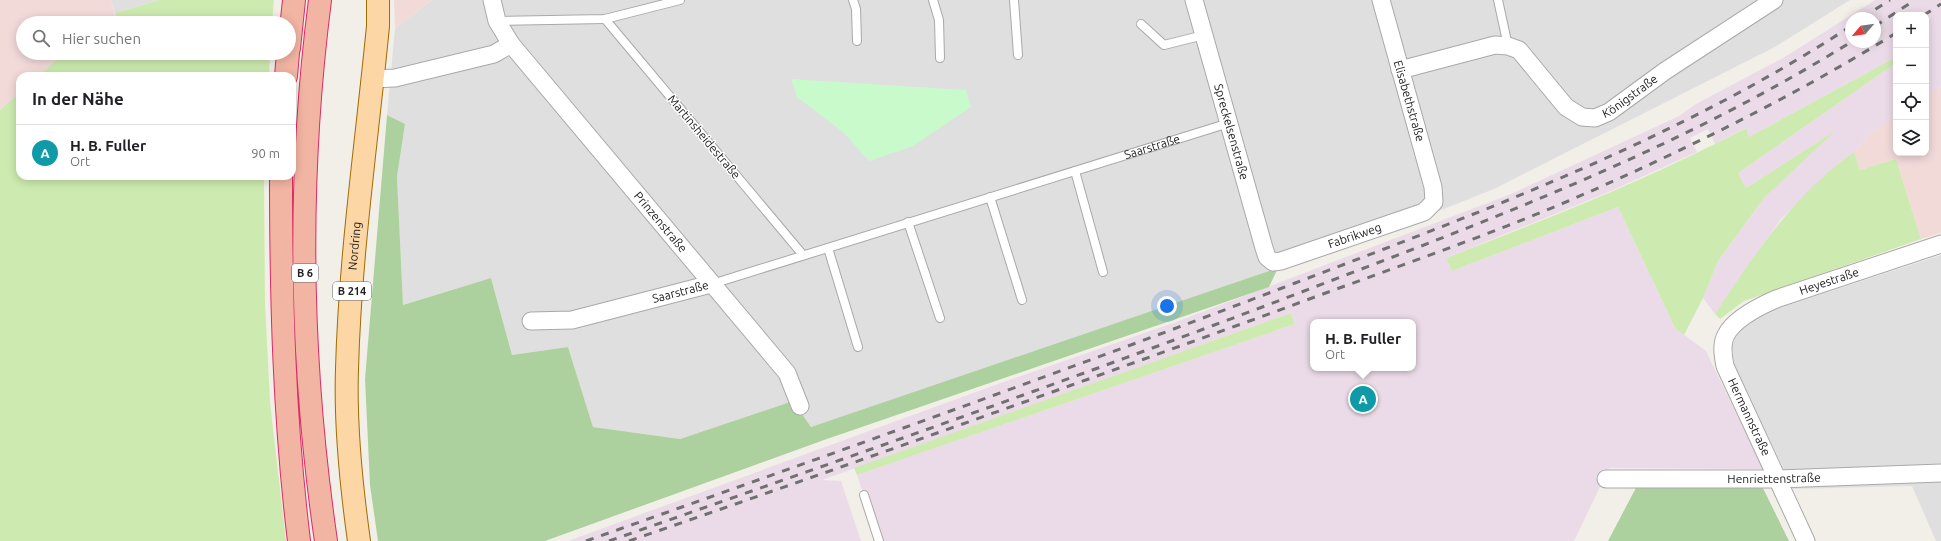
<!DOCTYPE html>
<html lang="de">
<head>
<meta charset="utf-8">
<style>
  :root { --surface:#fff; --page:#f2f2f2; --text:#202124; --muted:#757577; --line:#e0e0e0; --accent:#d40000 }
  body { margin:0; font-family:Ubuntu,sans-serif; background:var(--page); color:var(--text) }
  .controls { position:absolute; right:12px; top:12px; display:grid; overflow:hidden; border-radius:8px; box-shadow:0 2px 10px #0003 }
  .controls button { width:36px; height:36px; display:grid; place-items:center; padding:0; border:0; border-bottom:1px solid var(--line); background:var(--surface); color:var(--text); font:20px sans-serif }
  .compass { position:absolute; left:1845px; top:12px; width:36px; height:36px; border-radius:50%; background:var(--surface); box-shadow:0 2px 10px #0003; rotate:241deg }
  .you { position:absolute; left:1167px; top:306px; width:14px; height:14px; margin:-10px; border:3px solid #fff; border-radius:50%; background:#1a73e8; box-shadow:0 0 0 6px #1a73e833 }
  .badge { display:grid; place-items:center; width:26px; height:26px; border-radius:50%; background:var(--accent); color:#fff; font-size:13px; font-weight:700 }
  .pin { position:absolute; translate:-50% -50%; border:2px solid #fff; box-shadow:0 1px 4px #0006 }
  .popup { position:absolute; left:1310px; top:319px; width:106px; height:52px; box-sizing:border-box; display:grid; place-content:center; border-radius:8px; background:var(--surface); filter:drop-shadow(0 1px 3px #0005); font-size:13px; white-space:nowrap; color:var(--muted) }
  .popup b { font-size:15px; color:var(--text) }
  .popup::after { content:''; position:absolute; left:50%; top:100%; margin-left:-8px; border:8px solid transparent; border-top-color:var(--surface) }
  .list { margin:0; padding:0; list-style:none }
  h2 { display:flex; justify-content:space-between; align-items:center; height:52px; margin:0; padding:0 16px; font-size:17px }
  h2 small { font-size:13px; font-weight:400; color:var(--muted) }
  .list li { display:grid; grid-template-columns:26px 1fr auto; gap:12px; align-items:center; box-sizing:border-box; height:56px; padding:0 16px; border-top:1px solid var(--line) }
  .list b { display:block; font-size:15px; white-space:nowrap }
  .list p { margin:0; font-size:13px; white-space:nowrap; color:var(--muted) }
  .list em { font-size:13px; font-style:normal; color:var(--muted) }
  .icon { flex:none; width:22px; height:22px; fill:none; stroke:currentColor; stroke-width:2; stroke-linecap:round; stroke-linejoin:round }
  .map { position:relative; flex:none; width:1941px; height:541px; overflow:hidden }
  .search { position:absolute; background:var(--surface); box-shadow:0 2px 10px #0003; left:16px; top:16px; width:280px; height:44px; display:flex; align-items:center; gap:10px; box-sizing:border-box; padding:0 14px; border-radius:22px; color:var(--muted); font-size:15px }
  .panel { position:absolute; background:var(--surface); box-shadow:0 2px 10px #0003; left:16px; top:72px; width:280px; height:108px; border-radius:12px }
  .map>svg:first-child { display:block }
  .residential { fill:#e0dfdf }
  .commercial { fill:#f2dad9 }
  .industrial { fill:#ebdbe8; fill-rule:evenodd }
  .grass { fill:#cdebb0 }
  .forest { fill:#add19e }
  .park { fill:#c8facc }
  .lines { fill:none; stroke-linecap:round; stroke-linejoin:round }
  .service-casing { stroke:#a9a9a9; stroke-width:10 }
  .minor-casing { stroke:#a9a9a9; stroke-width:19 }
  .primary-casing { stroke:#a06b00; stroke-width:24 }
  .trunk-casing { stroke:#dc2a67; stroke-width:24 }
  .service { stroke:#fff; stroke-width:8 }
  .minor { stroke:#fff; stroke-width:17 }
  .primary { stroke:#fcd6a4; stroke-width:22 }
  .trunk { stroke:#f2b4a3; stroke-width:22 }
  .rail { stroke:#707070; stroke-width:3; stroke-dasharray:8 8; stroke-linecap:butt }
  .labels { text-anchor:middle; stroke-width:3; stroke-linejoin:round; paint-order:stroke }
  .shield { fill:#fff; stroke:#646464; stroke-width:1 }
  .shield-label { font-size:11px; font-weight:bold; fill:#222 }
  .street-label { font-size:12px; fill:#222; stroke:#fff }
</style>
</head>
<body>
<div class="map">
<svg width="1941" height="541" viewBox="0 0 1941 541">
  <rect width="100%" height="100%" fill="#f2efe9"/>
  <!-- residential -->
  <path class="residential" d="M111,0H159L115,13Z
    M432,0H1850L1775,47L1494,189L1441,210L1054,348L811,427L793,401L680,439L593,427L568,347L512,355L491,278L403,305L397,177L405,124L387,115L395,28Z
    M1941,255V541H1936L1912,486L1793,489L1732,360L1731,344L1744,326L1761,314Z"/>
  <!-- commercial -->
  <path class="commercial" d="M0,0H111L117,23H23V53H64L38,76H20V92L0,110Z
    M394,0H432L395,28Z
    M1941,87V233L1921,239L1896,159L1860,170L1854,152L1872,132L1896,117V153H1926V97Z"/>
  <!-- industrial -->
  <path class="industrial" d="M1875,0H1941V87L1926,97V15H1896V57L1749,137L1745,128L1715,144L1708,129L1690,138L1697,152L1604,194L1446,258L1452,271L1618,207L1675,328L1706,351L1763,469L1609,468L1574,541H879L857,475L1295,324L1291,313L822,480L841,481L861,541H568L995,385L1176,322L1511,194L1679,116L1696,104L1783,58ZM1851,18H1875V42H1851ZM1313,322H1413V368H1313Z
    M1896,63V117L1872,132L1854,152L1840,162L1781,219L1715,314L1703,298L1718,261L1764,198L1832,133L1746,188L1738,173Z"/>
  <!-- grass -->
  <path class="grass" d="M159,0H274L272,23H117L115,13Z
    M64,53H270L269,76H38Z
    M1896,57V63L1738,173L1746,188L1835,131L1764,198L1718,261L1703,298L1684,335L1675,328L1618,207L1452,271L1446,258C1547,219 1650,179 1746,128L1749,137Z
    M20,92V176H264L265,303L270,402L286,541H0V110Z
    M1854,152L1860,170L1896,159L1921,239L1744,301L1720,319L1715,314C1754,255 1795,193 1854,152Z
    M1291,313L1295,324L857,475L854,468Z"/>
  <!-- forest -->
  <path class="forest" d="M387,115L405,124L397,177L403,305L491,278L512,355L568,347L593,427L680,439L793,401L811,427L1278,268L1269,287L824,440L545,541H378L370,485L365,379Z
    M1759,480L1789,541H1608L1639,482Z"/>
  <!-- park -->
  <path class="park" d="M791,79L966,90L971,107L913,146L869,161L844,133L797,97Z"/>
  <g class="lines">
    <defs>
      <g id="service">
        <path d="M853,0L856,9L857,41"/>
        <path d="M933,0L939,20L940,58"/>
        <path d="M1014,0L1018,55"/>
        <path d="M1498,0L1508,46"/>
        <path d="M605,19L803,255"/>
        <path d="M497,21L605,19L680,0"/>
        <path d="M1141,24L1164,45L1204,35"/>
        <path d="M1075,171L1103,272"/>
        <path d="M990,197L1022,300"/>
        <path d="M908,222L940,318"/>
        <path d="M828,248L858,347"/>
        <path id="s1" d="M712,284L1229,123"/>
        <path d="M864,495L879,541"/>
      </g>
      <g id="minor">
        <path id="s2" d="M492,0L497,21L511,44L787,373L800,406"/>
        <path id="s3" d="M1194,0L1264,248L1267,257L1273,262L1281,261L1424,212L1434,202L1433,187L1381,0"/>
        <path id="s4" d="M1400,70L1495,45L1508,46L1519,50L1566,107L1582,117L1595,118L1609,112L1665,71L1774,0"/>
        <path d="M372,79L395,78L494,54L511,44"/>
        <path id="s5" d="M531,321L572,320L711,284"/>
        <path id="s6" d="M1606,479H1777L1941,473"/>
        <path id="s7" d="M1806,541L1725,366C1723,356 1721,344 1726,335C1734,319 1760,306 1776,299L1941,244"/>
      </g>
      <g id="primary">
        <path id="s8" d="M359,541C351,484 345,427 347,369C350,255 367,140 378,26V0"/>
      </g>
      <path id="trunk" d="M320,0C297,179 300,363 326,541
        M289,48L294,0
        M286,76L288,53
        M281,176C281,299 284,418 299,541"/>
    </defs>
    <!-- service casing -->
    <use href="#service" class="service-casing"/>
    <!-- minor casing -->
    <use href="#minor" class="minor-casing"/>
    <!-- primary casing -->
    <use href="#primary" class="primary-casing"/>
    <!-- trunk casing -->
    <use href="#trunk" class="trunk-casing"/>
    <!-- service -->
    <use href="#service" class="service"/>
    <!-- minor -->
    <use href="#minor" class="minor"/>
    <!-- primary -->
    <use href="#primary" class="primary"/>
    <!-- trunk -->
    <use href="#trunk" class="trunk"/>
    <!-- rail -->
    <path class="rail" d="M1924,15L1941,4
      M1862,18L1890,0
      M1875,26L1915,0
      M586,541C826,456 1066,371 1303,280C1492,208 1682,137 1851,26
      M609,541C849,457 1089,374 1325,283C1508,213 1684,146 1851,42
      M629,541C846,466 1062,389 1277,311C1373,275 1471,242 1566,202C1677,154 1793,97 1896,33"/>
  </g>
  <g class="labels">
    <!-- shield labels -->
    <g class="shield">
      <rect x="292" y="264" width="26" height="18" rx="3"/>
      <rect x="333" y="282" width="38" height="18" rx="3"/>
    </g>
    <g class="shield-label">
      <text x="305" y="277">B 6</text>
      <text x="352" y="295">B 214</text>
    </g>
    <!-- street labels -->
    <g class="street-label">
      <text dy="4" stroke="none"><textPath href="#s4" startOffset="270">Königstraße</textPath></text>
      <text transform="translate(1409 101) rotate(74)" y="4">Elisabethstraße</text>
      <text dy="4" stroke="none"><textPath href="#s3" startOffset="137">Spreckelsenstraße</textPath></text>
      <text transform="translate(704 137) rotate(50)" y="4">Martinsheidestraße</text>
      <text dy="4" stroke="none"><textPath href="#s1" startOffset="461">Saarstraße</textPath></text>
      <text dy="4" stroke="none"><textPath href="#s2" startOffset="281">Prinzenstraße</textPath></text>
      <text dy="4" stroke="none"><textPath href="#s3" startOffset="361">Fabrikweg</textPath></text>
      <text dy="4" stroke="none"><textPath href="#s8" startOffset="296">Nordring</textPath></text>
      <text dy="4" stroke="none"><textPath href="#s7" startOffset="343">Heyestraße</textPath></text>
      <text dy="4" stroke="none"><textPath href="#s5" startOffset="153">Saarstraße</textPath></text>
      <text transform="translate(1749 417) rotate(65)" y="4">Hermannstraße</text>
      <text dy="4" stroke="none"><textPath href="#s6" startOffset="168">Henriettenstraße</textPath></text>
    </g>
  </g>
</svg>
<div class="controls">
<button>+</button>
<button>−</button>
<button><svg class="icon" aria-label="locate" viewBox="0 0 24 24"><circle cx="12" cy="12" r="6"/><path d="M12 2v4M12 18v4M2 12h4M18 12h4"/></svg></button>
<button><svg class="icon" aria-label="layers" viewBox="0 0 24 24"><path d="M12 4l9 5-9 5-9-5zM3 14l9 5 9-5"/></svg></button>
</div>
<svg class="compass" viewBox="-18 -18 36 36"><path d="M0-13l5 13h-10z" fill="#e53935"/><path d="M0 13l5-13h-10z" fill="#757577"/></svg>
<div class="you"></div>
<div class="pin badge" style="left:1363px;top:399px;background:#0f9aa8">A</div>
<div class="popup"><b>H. B. Fuller</b>Ort</div>
<div class="search"><svg class="icon" aria-label="search" viewBox="0 0 24 24"><circle cx="10" cy="10" r="6"/><path d="M15 15l6 6"/></svg>Hier suchen</div>
<section class="panel">
<h2>In der Nähe<small></small></h2>
<ul class="list">
<li><span class="badge" style="background:#0f9aa8">A</span><div><b>H. B. Fuller</b><p>Ort</p></div><em>90 m</em></li>
</ul>
</section>
</div>
</body>
</html>
